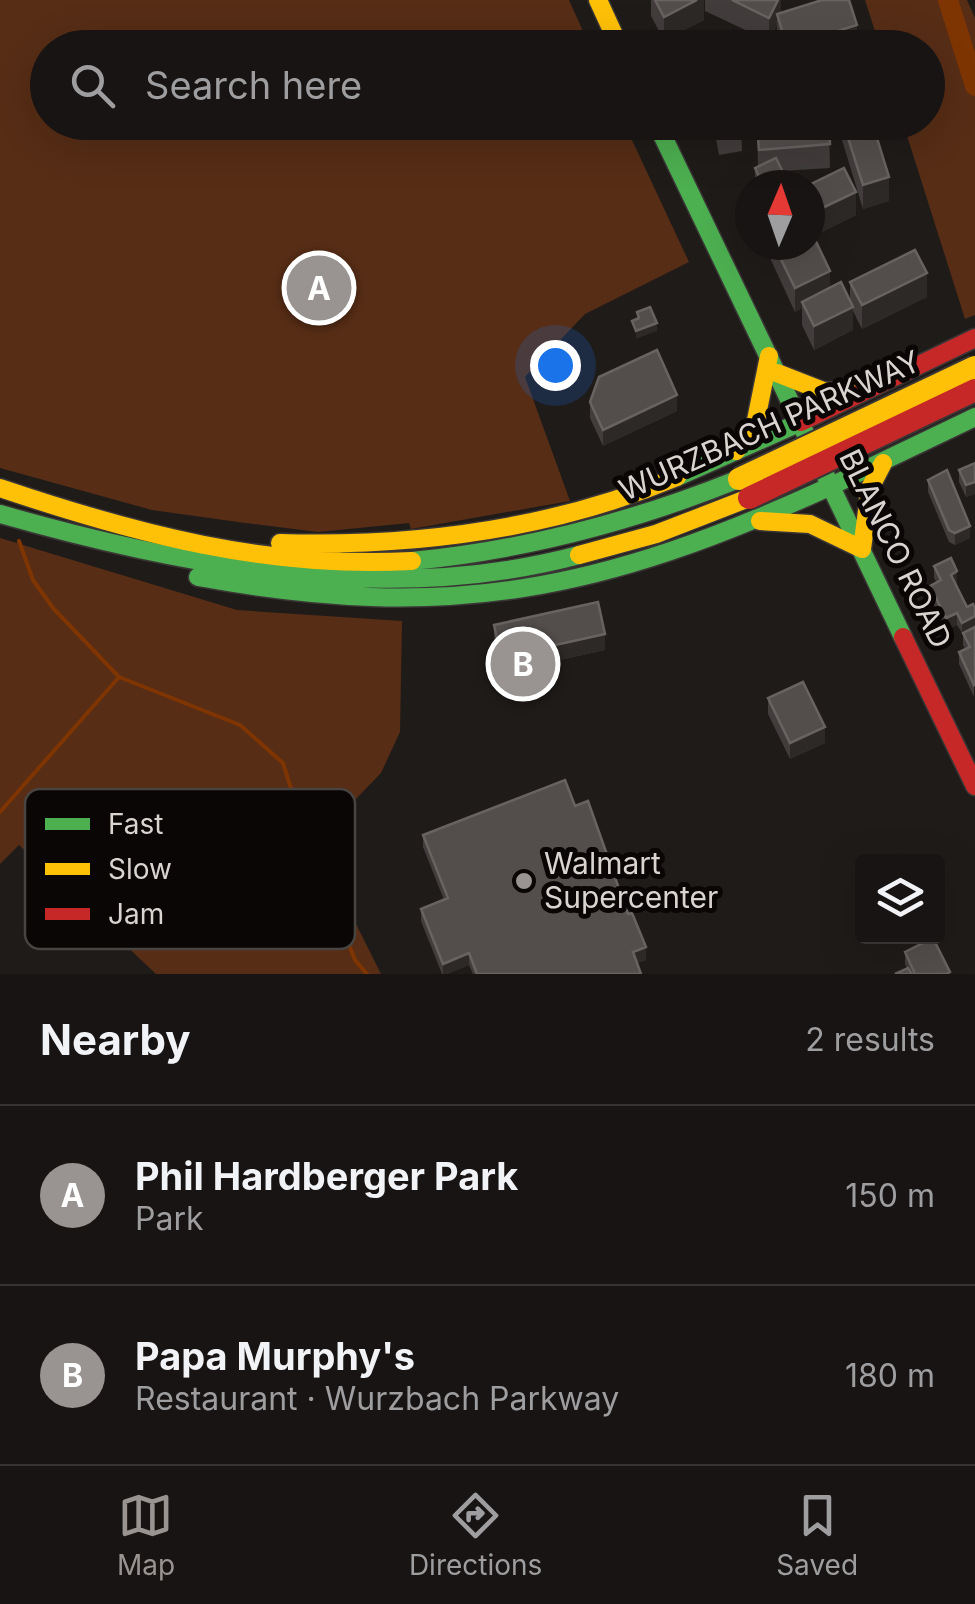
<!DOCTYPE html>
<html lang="en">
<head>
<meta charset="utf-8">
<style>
  :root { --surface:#171413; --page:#242121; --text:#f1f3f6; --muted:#9e9ea0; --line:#363333; --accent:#999391 }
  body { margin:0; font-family:Inter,sans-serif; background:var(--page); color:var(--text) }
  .controls { position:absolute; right:30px; bottom:30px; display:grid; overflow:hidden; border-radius:10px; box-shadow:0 10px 40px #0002 }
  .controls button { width:90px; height:90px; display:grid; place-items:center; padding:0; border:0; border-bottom:2px solid var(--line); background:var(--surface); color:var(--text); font:50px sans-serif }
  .compass { position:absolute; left:735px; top:170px; width:90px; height:90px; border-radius:50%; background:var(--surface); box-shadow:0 10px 40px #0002; rotate:2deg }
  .you { position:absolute; left:555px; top:365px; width:35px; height:35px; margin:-25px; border:8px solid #fff; border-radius:50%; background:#1a73e8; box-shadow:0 0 0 15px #1a73e833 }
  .badge { display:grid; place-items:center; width:65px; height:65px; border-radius:50%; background:var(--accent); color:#fff; font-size:32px; font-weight:700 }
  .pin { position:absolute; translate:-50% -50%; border:5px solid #fff; box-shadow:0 2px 10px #0006 }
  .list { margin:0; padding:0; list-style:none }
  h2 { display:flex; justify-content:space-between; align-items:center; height:130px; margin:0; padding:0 40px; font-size:42px }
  h2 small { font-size:32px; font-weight:400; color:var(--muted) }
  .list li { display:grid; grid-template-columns:65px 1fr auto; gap:30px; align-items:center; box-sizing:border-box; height:180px; padding:0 40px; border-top:2px solid var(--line) }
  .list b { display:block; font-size:38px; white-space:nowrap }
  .list p { margin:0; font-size:32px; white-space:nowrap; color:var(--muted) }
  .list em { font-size:32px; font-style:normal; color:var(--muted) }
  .icon { flex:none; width:55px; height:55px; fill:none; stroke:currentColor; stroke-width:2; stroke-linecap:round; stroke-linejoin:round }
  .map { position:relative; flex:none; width:975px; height:974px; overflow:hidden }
  .search { position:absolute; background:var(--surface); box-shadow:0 10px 40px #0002; left:30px; right:30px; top:30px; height:110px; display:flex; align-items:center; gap:25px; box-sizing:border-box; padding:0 35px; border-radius:55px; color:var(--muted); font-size:38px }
  .sheet { height:490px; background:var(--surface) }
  nav { display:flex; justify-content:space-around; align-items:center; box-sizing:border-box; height:140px; border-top:2px solid var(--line); background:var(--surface); font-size:28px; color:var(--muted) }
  nav a { display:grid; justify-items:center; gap:5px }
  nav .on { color:var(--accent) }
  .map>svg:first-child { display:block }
  .green { fill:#572d16 }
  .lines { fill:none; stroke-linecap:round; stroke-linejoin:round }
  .stream { stroke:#7f3502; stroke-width:4 }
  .river { stroke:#7f3502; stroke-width:20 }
  .fast-casing { stroke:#3a3636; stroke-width:21 }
  .slow-casing { stroke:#3a3636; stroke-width:21 }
  .jam-casing { stroke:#3a3636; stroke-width:21 }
  .fast { stroke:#4caf50; stroke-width:18 }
  .slow { stroke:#ffc107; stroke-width:18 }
  .jam { stroke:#c62828; stroke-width:18 }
  .slow-bridge-casing { stroke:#3a3636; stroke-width:26; stroke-linecap:butt }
  .jam-bridge-casing { stroke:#3a3636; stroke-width:26; stroke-linecap:butt }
  .slow-bridge { stroke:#ffc107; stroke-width:22 }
  .jam-bridge { stroke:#c62828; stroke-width:22 }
  .wall { fill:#423d3c }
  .shaded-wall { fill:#2d2927 }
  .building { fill:#534e4c; stroke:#686361; stroke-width:2.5 }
  .poi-dot { fill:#999391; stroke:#090605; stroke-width:4 }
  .labels { text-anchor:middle; stroke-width:10; stroke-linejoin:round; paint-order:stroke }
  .street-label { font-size:30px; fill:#dad4d1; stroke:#090605 }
  .poi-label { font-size:30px; fill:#dad4d1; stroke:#090605; text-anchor:start }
  .key { fill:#090605; stroke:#484442; stroke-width:2.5 }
  .key-label { font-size:28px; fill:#dad4d1 }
</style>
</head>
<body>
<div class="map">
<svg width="975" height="974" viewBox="0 0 975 974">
  <rect width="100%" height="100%" fill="#1f1b19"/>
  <!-- green -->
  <path class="green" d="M0,0H569L590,47L48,48V122L624,123L689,262L585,314L525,377L570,501L411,529L409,523L318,532L245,523L152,510L0,468Z
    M865,0H967L975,18V315L965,319L903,123L928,122V48L880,47Z
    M0,538L237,610L402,621L400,732L381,773L353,802L337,829L332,876L381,974H156L19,845L0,864Z"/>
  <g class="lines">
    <!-- stream -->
    <path class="stream" d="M19,541L33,580L53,608L119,677L240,725L283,763L308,843L355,960L367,974
      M0,812L119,677"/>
    <!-- river -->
    <path class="river" d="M948,0L975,86"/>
    <defs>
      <path id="fast" d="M656,122L903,637
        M677,477L801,422
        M831,486L975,417
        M0,514C186,567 388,606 579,555
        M412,561C527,550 632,522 739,479
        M198,577C449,623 602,591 831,486"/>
      <path id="slow" d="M598,0L620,48
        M777,373L823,391L854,392
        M736,451L755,425L769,356
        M0,488C136,534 268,569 412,561
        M760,521L810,524L862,549
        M280,543C417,547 550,530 677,477
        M862,549L870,488L883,463
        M579,555L656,534L749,498"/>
      <path id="jam" d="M801,422L975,338
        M903,637L975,786"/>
    </defs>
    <!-- fast casing -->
    <use href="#fast" class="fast-casing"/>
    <!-- slow casing -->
    <use href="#slow" class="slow-casing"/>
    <!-- jam casing -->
    <use href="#jam" class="jam-casing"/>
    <!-- fast -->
    <use href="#fast" class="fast"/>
    <!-- slow -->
    <use href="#slow" class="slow"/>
    <!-- jam -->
    <use href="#jam" class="jam"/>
    <defs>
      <path id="slow-bridge" d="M739,479L975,367"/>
      <path id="jam-bridge" d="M749,498L975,390"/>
    </defs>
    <!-- slow-bridge casing -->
    <use href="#slow-bridge" class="slow-bridge-casing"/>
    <!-- jam-bridge casing -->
    <use href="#jam-bridge" class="jam-bridge-casing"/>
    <!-- slow-bridge -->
    <use href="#slow-bridge" class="slow-bridge"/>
    <!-- jam-bridge -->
    <use href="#jam-bridge" class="jam-bridge"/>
  </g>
  <!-- wall -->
  <path class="wall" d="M651,0H704V20L664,40L651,16Z
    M705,0H781V13L857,48H780L777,37V25L769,41L705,11Z
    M713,122H741L742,151L719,155Z
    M773,122H872L889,201L863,209L842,140V128L831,131L829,126L830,168L782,171L789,185H755V168L758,167L757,124Z
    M810,185L856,215L816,235L810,223Z
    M764,245H810L830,287L850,301V282L927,297L862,329L853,311V330L814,350L802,325V308L795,312Z
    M590,402L677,411L603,446L590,418Z
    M975,463V494L966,497L959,482V470Z
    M928,480L970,538L955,545L949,542L928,492Z
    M934,566L957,584H956L967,607L975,608L974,697L959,664V652L965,649L963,645V634L957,625L946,630L930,598V586L937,583L934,578Z
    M494,625L605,650L501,673L494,641Z
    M768,698L825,743L790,759L768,714Z
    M575,806L628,914L646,960L637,963L641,974H473L469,965L447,974H442L421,921V909L444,900L423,847V835Z
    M905,952L950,974H895L907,969L905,964Z"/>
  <!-- shaded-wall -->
  <path class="shaded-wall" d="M697,0H704V20L664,40V17Z
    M778,0H781V17L777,14V25L769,41V18Z
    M857,25V48H787Z
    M831,122H842V128L831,131Z
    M889,177V201L863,209V185Z
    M856,192V215L816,235V211Z
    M830,271V295L802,302V308L795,312V288Z
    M927,273V297L862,329V305Z
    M853,307V330L814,350V326Z
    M657,323V331L636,339V331Z
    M677,395V411L603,446V430Z
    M975,482V494L966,497V485Z
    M970,526V538L955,545V533Z
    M957,571V584L951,587V575Z
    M957,613V625L946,630V618Z
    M975,616V629L962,635V623Z
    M605,634V650L501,673V657Z
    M825,727V743L790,759V743Z
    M646,947V960L633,964V952Z
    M469,953V965L447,974H443V964Z"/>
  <!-- building -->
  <path class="building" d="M655,0H697L664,17Z
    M732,0H778L769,18Z
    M822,0H849L857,25L787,47L777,14Z
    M717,122H741L742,127L719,131Z
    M773,122H829L830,144L759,150L757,124Z
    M843,122H872L889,177L863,185Z
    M776,158L789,185H763L755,168Z
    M844,168L856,192L816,211L810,199L809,185Z
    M810,229L830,271L795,288L774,245H810Z
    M915,250L927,273L862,305L850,282Z
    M841,282L853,307L814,326L802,302Z
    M650,307L657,323L636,331L632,321L639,318L637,312Z
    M657,350L677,395L603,430L590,402L599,377Z
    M975,463V482L966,485L959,470Z
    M947,470L970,526L955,533L949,530L928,480Z
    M951,558L957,571L951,575L967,607L973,604L975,608V616L962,623L957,613L946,618L930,586L941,580L934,566Z
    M598,602L605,634L501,657L494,625Z
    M975,627V684L974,685L959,652L970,647L963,633Z
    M803,682L825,727L790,743L768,698Z
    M565,780L575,806L588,801L628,914L632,913L646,947L633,952L641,974H477L469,953L443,964L421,909L448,898L423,835Z
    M933,938L950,972L946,974H915L905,952Z
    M908,968L912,974H895Z"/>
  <!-- markers -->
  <circle class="poi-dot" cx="524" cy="881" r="10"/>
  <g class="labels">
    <!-- street labels -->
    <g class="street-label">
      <text transform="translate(770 426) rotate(-24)" y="10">WURZBACH PARKWAY</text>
      <text transform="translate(895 549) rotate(64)" y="10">BLANCO ROAD</text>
    </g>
    <!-- poi labels -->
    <g class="poi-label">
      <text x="544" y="874">Walmart<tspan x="544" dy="34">Supercenter</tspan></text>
    </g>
  </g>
  <!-- legend -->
  <rect x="25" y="789" width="330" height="160" rx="15" class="key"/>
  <rect x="45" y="818" width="45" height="12" fill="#4caf50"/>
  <rect x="45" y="863" width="45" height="12" fill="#ffc107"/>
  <rect x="45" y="908" width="45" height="12" fill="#c62828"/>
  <g class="key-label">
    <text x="108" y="834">Fast</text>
    <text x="108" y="879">Slow</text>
    <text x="108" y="924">Jam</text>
  </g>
</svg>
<div class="controls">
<button><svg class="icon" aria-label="layers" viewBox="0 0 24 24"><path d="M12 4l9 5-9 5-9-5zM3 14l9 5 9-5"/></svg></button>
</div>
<svg class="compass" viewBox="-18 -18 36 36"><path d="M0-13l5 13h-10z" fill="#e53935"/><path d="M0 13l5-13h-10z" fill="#9e9ea0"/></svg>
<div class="you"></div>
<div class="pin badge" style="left:319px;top:288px">A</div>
<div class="pin badge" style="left:523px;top:664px">B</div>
<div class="search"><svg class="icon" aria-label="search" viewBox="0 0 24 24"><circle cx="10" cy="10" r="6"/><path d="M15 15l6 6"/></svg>Search here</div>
</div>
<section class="sheet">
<h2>Nearby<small>2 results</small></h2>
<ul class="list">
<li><span class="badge">A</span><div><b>Phil Hardberger Park</b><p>Park</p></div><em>150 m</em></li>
<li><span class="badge">B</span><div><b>Papa Murphy's</b><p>Restaurant · Wurzbach Parkway</p></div><em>180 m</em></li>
</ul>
</section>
<nav>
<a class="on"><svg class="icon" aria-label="map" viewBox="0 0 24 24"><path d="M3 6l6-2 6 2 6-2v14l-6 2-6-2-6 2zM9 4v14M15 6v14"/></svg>Map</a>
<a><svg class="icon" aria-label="directions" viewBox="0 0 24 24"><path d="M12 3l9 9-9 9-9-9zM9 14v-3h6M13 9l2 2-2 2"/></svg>Directions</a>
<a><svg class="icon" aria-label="saved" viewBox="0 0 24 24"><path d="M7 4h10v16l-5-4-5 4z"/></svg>Saved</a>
</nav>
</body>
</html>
